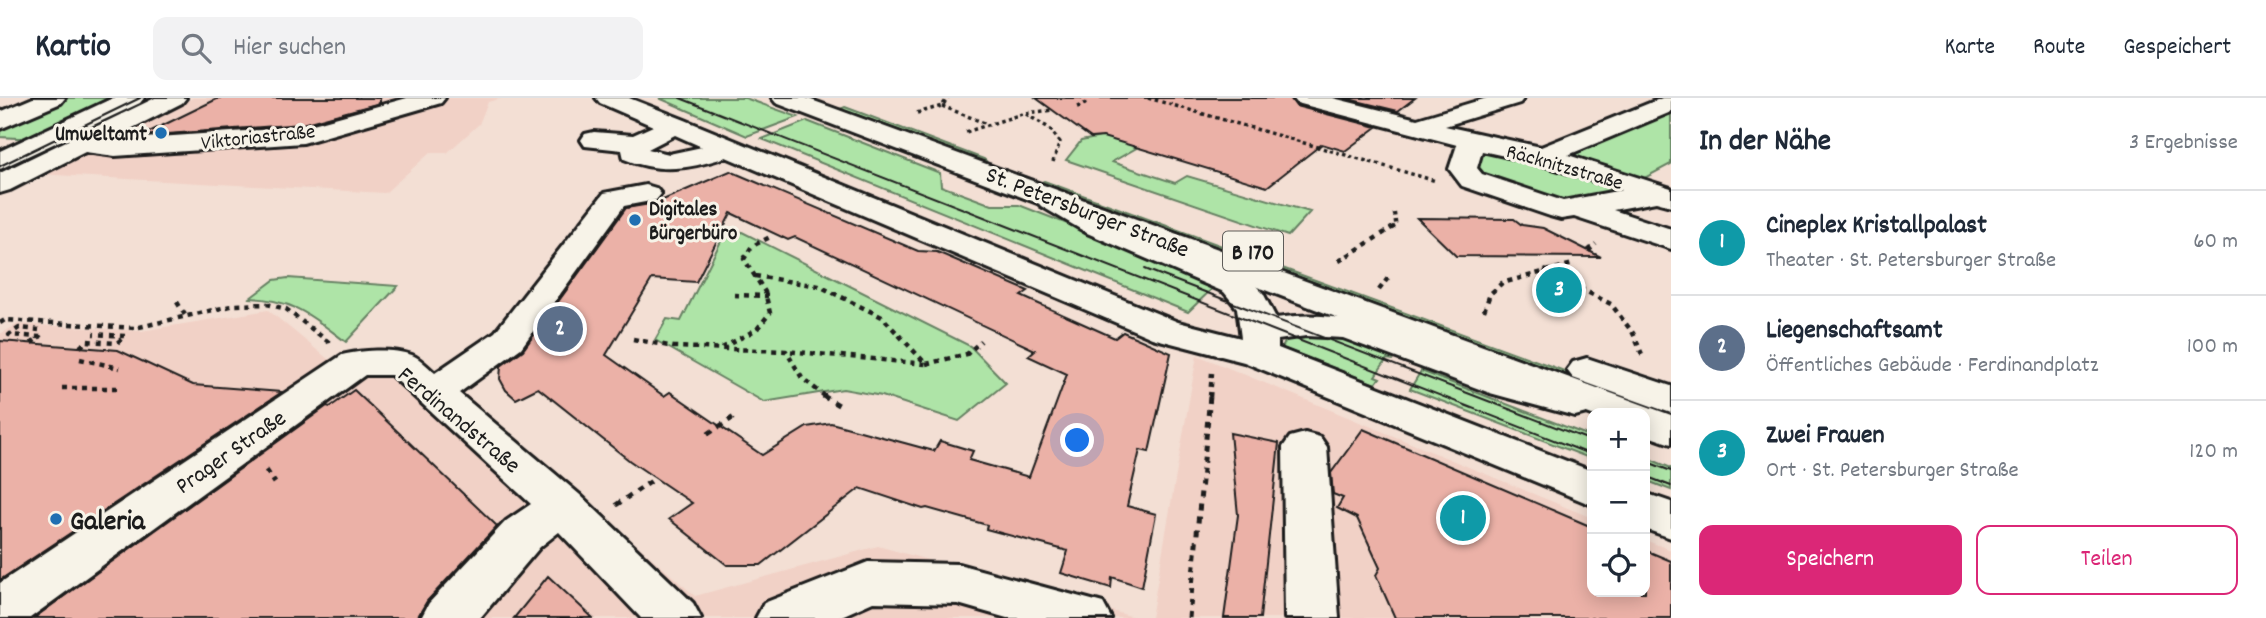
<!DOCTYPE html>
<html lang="de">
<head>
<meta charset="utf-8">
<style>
  :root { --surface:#fff; --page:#f2f2f3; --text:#1f2937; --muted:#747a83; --line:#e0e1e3; --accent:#db2777 }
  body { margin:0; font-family:Dekko,sans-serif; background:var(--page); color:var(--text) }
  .controls { position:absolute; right:21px; bottom:21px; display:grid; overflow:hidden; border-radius:14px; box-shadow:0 4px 18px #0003 }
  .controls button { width:63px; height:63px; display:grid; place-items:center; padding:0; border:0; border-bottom:2px solid var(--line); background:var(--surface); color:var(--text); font:35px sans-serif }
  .you { position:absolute; left:1078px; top:343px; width:24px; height:24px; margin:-18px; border:5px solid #fff; border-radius:50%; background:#1a73e8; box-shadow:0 0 0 10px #1a73e833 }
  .badge { display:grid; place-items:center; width:46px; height:46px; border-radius:50%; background:var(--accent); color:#fff; font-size:23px; font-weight:700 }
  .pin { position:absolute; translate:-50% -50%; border:4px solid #fff; box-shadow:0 2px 7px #0006 }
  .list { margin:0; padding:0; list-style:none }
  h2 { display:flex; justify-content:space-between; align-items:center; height:91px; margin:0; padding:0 28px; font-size:30px }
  h2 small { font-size:23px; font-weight:400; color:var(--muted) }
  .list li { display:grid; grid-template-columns:46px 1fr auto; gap:21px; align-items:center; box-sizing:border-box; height:105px; padding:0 28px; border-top:2px solid var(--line) }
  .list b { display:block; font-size:26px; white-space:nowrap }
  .list p { margin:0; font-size:23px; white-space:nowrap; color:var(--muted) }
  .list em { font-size:23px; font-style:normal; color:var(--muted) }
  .actions { display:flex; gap:14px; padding:21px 28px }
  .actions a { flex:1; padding:16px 0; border:2px solid var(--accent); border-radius:14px; text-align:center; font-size:24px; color:var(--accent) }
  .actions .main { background:var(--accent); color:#fff }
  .icon { flex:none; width:38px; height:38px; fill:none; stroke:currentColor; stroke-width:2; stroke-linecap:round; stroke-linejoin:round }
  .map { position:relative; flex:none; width:1671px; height:520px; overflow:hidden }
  header { display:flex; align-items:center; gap:42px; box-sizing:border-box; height:98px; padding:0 35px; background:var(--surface); border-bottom:2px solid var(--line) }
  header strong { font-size:33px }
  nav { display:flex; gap:38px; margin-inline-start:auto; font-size:24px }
  .search { width:490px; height:63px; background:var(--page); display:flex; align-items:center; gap:18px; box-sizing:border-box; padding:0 24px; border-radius:14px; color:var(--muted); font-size:26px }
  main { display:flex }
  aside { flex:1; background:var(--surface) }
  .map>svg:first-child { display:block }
  .built { fill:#f1d1c6 }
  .green { fill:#aee4a7; stroke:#658062; stroke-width:2 }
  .building { fill:#ebb1a7; stroke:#1c1c1c; stroke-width:2; fill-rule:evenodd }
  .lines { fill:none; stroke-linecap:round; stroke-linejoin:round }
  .minor-casing { stroke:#1c1c1c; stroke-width:6 }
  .major-casing { stroke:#1c1c1c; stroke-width:6 }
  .path-far2 { stroke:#1c1c1c; stroke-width:3.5; stroke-dasharray:3.5 3.5; stroke-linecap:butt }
  .path-far1 { stroke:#1c1c1c; stroke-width:4.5; stroke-dasharray:5 5; stroke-linecap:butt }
  .path { stroke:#1c1c1c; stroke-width:5; stroke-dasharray:6 6; stroke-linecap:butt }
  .minor { fill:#f7f3e8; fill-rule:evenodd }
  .major { fill:#f7f3e8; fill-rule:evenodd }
  .tram { stroke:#1c1c1c; stroke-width:2 }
  .poi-dot { fill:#1f6fb2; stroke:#f7f3e8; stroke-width:2.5 }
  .labels { text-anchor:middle; stroke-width:6; stroke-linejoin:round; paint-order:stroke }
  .far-poi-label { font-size:21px; font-weight:bold; fill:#1c1c1c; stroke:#f7f3e8; text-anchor:end }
  .far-street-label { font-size:21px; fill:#1c1c1c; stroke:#f7f3e8 }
  .shield { fill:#f7f3e8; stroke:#5e5c59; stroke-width:2 }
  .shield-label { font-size:23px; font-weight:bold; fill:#1c1c1c }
  .street-label { font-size:24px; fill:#1c1c1c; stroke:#f7f3e8 }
  .near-poi-label { font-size:28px; font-weight:bold; fill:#1c1c1c; stroke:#f7f3e8; text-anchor:start }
</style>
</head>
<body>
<header>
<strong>Kartio</strong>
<div class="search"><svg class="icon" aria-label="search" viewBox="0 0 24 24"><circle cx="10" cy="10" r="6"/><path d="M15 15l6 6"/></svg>Hier suchen</div>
<nav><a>Karte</a><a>Route</a><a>Gespeichert</a></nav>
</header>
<main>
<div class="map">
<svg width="1671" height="520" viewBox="0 0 1671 520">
  <rect width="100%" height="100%" fill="#f3dfd4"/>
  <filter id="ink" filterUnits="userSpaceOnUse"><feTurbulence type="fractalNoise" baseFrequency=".0143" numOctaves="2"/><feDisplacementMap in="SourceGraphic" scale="14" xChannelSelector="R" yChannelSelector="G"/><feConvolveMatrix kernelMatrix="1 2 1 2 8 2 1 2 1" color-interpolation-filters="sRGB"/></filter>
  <g filter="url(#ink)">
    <!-- built -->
    <path class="built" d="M193,0H502L488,4L479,26L447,55L431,54L385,95L37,76Z
      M268,212L328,261L415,260L456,288L695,498L878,448L1137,520H0V236L18,226L141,233Z
      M1197,257L1592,420V494H1645V442L1671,452V520H1151Z"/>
    <!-- green -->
    <path class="green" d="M66,0H120L35,41L0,39V29Z
      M659,0H745L798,19L747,38Z
      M845,9L984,61L986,63L981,65L835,13Z
      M1671,14V66L1639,83L1559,59Z
      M807,23L940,75L941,88L992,107H1019L1160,162L1215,188L1188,214L762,41Z
      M1116,36H1161L1112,64L1175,85L1187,78L1310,114L1288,138L1066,62L1081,43Z
      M1484,55L1509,59L1622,90L1618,97L1570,104L1480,75L1475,67Z
      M1044,83L1671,312V321L1036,86Z
      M736,131L970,248L1006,285L959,323L882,298L843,291L764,304L655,242L667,221L681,223L724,137Z
      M288,180L398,188L346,244C311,218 295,202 250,200L274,182Z
      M1321,234L1398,253L1393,262L1387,261L1375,278L1380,280L1375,286L1282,250L1286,242Z
      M1421,273L1592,339V361L1410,291Z
      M1645,359L1671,370V392L1645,382Z"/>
    <!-- building -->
    <path class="building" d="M219,0H380V5L302,26L141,38Z
      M1036,0H1290L1296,8L1377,29L1345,53L1322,46L1267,89L1103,39L1091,40Z
      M1344,0H1415L1398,13Z
      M730,73L918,153L937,154L1028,193L1021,198L1115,240L1123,234L1171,255L1149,354L1140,352L1127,408L1156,416L1142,489L1112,479L1111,490L1061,475L1068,453L986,431L987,427L927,410L923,411L860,390L761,467H727L669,421L692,405L630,363L538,290L516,301L506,292L500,281L501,268L523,252L626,110L656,105ZM731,115L788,142L795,139L1035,252L1028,258L1067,276L1029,379L969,362L973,353L940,343L934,353L831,325L807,329L762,357L670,294L664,298L606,257L652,181L696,184Z
      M1417,120L1514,121L1522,127L1543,130L1601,159L1456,158Z
      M0,243L118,252L193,287L282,294L0,482Z
      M354,292L497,428L427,503L417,520H34L327,308L330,309Z
      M1363,331L1592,429V494H1645V452L1671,463V520H1395L1376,477L1380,470L1357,420L1337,410L1343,400L1333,396L1331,375Z
      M1230,335L1279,345L1260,520H1224L1238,417Z
      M548,478L593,520H514Z"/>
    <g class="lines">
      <defs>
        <path id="minor" d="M113,0H144L140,5L0,71V53Z
          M407,0H445L441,5L303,45L115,58L70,52L66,46L70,40L79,38L115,42L302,29Z
          M596,0H629L685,22L1178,224L1241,240L1237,210L1224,194L1087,135L1041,108L1036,102L1041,96L1051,93L1061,96L1109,121L1248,180L1263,195L1276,220C1362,206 1437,252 1517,277C1541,285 1565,290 1590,296L1596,305L1590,314L1575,318L1490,295L1343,240L1306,238L1278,242V250L1592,373V407L1244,264L1152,240L726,59C690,71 660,76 624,61L622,52L585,48L581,42L585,36L594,34L633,37L653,28L600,5ZM675,37L702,49L669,56L648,51Z
          M1293,0H1333L1417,21L1487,0H1524L1520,5L1445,28L1541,49L1662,0H1671V14L1568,57L1671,90V108L1656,104L1613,112L1671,131V151L1574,119L1561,121L1550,118L1462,88L1449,71L1457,47L1297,5ZM1482,53L1536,65L1622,92L1563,103L1482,76L1477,70Z
          M646,87L656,90L661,96L656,102L624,108L521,250L459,295L579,396L693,505L701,520H641L559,434L540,449L480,520H421L429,505L506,423L531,406L391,277H365L30,520H0V485L342,257C362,252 392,250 412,257C420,260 428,269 435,275L495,234L604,95Z
          M1305,335L1320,339L1327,349L1339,520H1285L1283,349L1290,339Z
          M1645,395L1671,404V440L1645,431Z
          M868,464L958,466L1103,505L1111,520H1007L958,506L873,504L837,520H756L764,505Z"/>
        <path id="major" d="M33,0H65L61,5L0,31V14Z
          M155,0H186L182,5L10,92L0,95V75Z
          M772,0H806L1671,317V346L1645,337V315L1592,317L776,5Z
          M1587,260L1671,288V315L1573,280L1567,272L1573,264Z"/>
      </defs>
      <!-- minor casing -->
      <use href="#minor" class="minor-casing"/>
      <!-- major casing -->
      <use href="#major" class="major-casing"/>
      <!-- path-far2 -->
      <path class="path-far2" d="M1148,0L1436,83
        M942,8L987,26
        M1077,9L1085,6L1083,0
        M917,15L942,8L948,0
        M1026,16L1049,30L1060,44L1053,64
        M966,34L1025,15L1053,12
        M1392,130L1396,128L1394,112"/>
      <!-- path-far1 -->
      <path class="path-far1" d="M1588,153L1596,146
        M1339,163L1395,128
        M1544,172L1611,206L1633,235L1644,261
        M755,178L819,188L882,219L926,266L786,253
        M1379,192L1388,180
        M734,197L768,198
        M177,204L185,217
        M1484,213L1490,196L1502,185L1573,166
        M0,225L5,222L135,230L235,207L267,206L286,211L330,245
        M633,241L674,249L786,253L802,280L826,299
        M31,245L40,239L9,237L19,230L39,232
        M80,249L87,243L117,245L125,238L93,236
        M722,250L757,231L770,215L765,194L744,161L752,148L770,139
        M80,261L120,270
        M926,266L967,256L981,243
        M62,290H117
        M1210,299L1212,275"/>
      <!-- path -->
      <path class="path" d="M823,298L842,309
        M708,336L737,317
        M266,372L275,385
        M616,407L656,380
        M1189,520L1210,298"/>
      <!-- minor -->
      <use href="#minor" class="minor"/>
      <!-- major -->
      <use href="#major" class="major"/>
      <!-- tram -->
      <path class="tram" d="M680,0L1592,357
        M0,68L140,0
        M1145,171L1592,343
        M1645,363L1671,373
        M1645,378L1671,388"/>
    </g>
  </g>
  <!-- markers -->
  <g class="poi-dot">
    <circle cx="161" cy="35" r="7"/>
    <circle cx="635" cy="122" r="7"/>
    <circle cx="56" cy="421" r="7"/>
  </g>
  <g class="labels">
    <!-- far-poi labels -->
    <g class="far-poi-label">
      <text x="147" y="42">Umweltamt</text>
      <text x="649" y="117" text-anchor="start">Digitales<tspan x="649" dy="24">Bürgerbüro</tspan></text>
    </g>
    <!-- far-street labels -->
    <g class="far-street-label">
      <text transform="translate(258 38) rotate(-6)" y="7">Viktoriastraße</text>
      <text transform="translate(1565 68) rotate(16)" y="7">Räcknitzstraße</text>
    </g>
    <!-- shield labels -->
    <rect class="shield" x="1223" y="133.5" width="60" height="39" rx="5"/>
    <g class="shield-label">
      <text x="1253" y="161">B 170</text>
    </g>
    <!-- street labels -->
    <g class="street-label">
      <text transform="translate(1088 113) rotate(21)" y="8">St. Petersburger Straße</text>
      <text transform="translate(460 321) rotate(40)" y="8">Ferdinandstraße</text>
      <text transform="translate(230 353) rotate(-35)" y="8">Prager Straße</text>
    </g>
    <!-- near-poi labels -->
    <g class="near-poi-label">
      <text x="70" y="431">Galeria</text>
    </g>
  </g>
</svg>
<div class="controls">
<button>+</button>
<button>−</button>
<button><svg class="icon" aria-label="locate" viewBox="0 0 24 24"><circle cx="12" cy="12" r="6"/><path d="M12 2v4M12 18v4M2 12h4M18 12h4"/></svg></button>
</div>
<div class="you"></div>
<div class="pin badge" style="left:1463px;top:420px;background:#0f9aa8">1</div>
<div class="pin badge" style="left:560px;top:231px;background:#5c6f8a">2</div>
<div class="pin badge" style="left:1559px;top:192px;background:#0f9aa8">3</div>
</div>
<aside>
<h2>In der Nähe<small>3 Ergebnisse</small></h2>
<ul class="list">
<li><span class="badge" style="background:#0f9aa8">1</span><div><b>Cineplex Kristallpalast</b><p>Theater · St. Petersburger Straße</p></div><em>60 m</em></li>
<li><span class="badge" style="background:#5c6f8a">2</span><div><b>Liegenschaftsamt</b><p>Öffentliches Gebäude · Ferdinandplatz</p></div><em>100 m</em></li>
<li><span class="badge" style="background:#0f9aa8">3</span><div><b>Zwei Frauen</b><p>Ort · St. Petersburger Straße</p></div><em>120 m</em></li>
</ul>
<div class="actions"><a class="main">Speichern</a><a>Teilen</a></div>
</aside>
</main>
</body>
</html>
